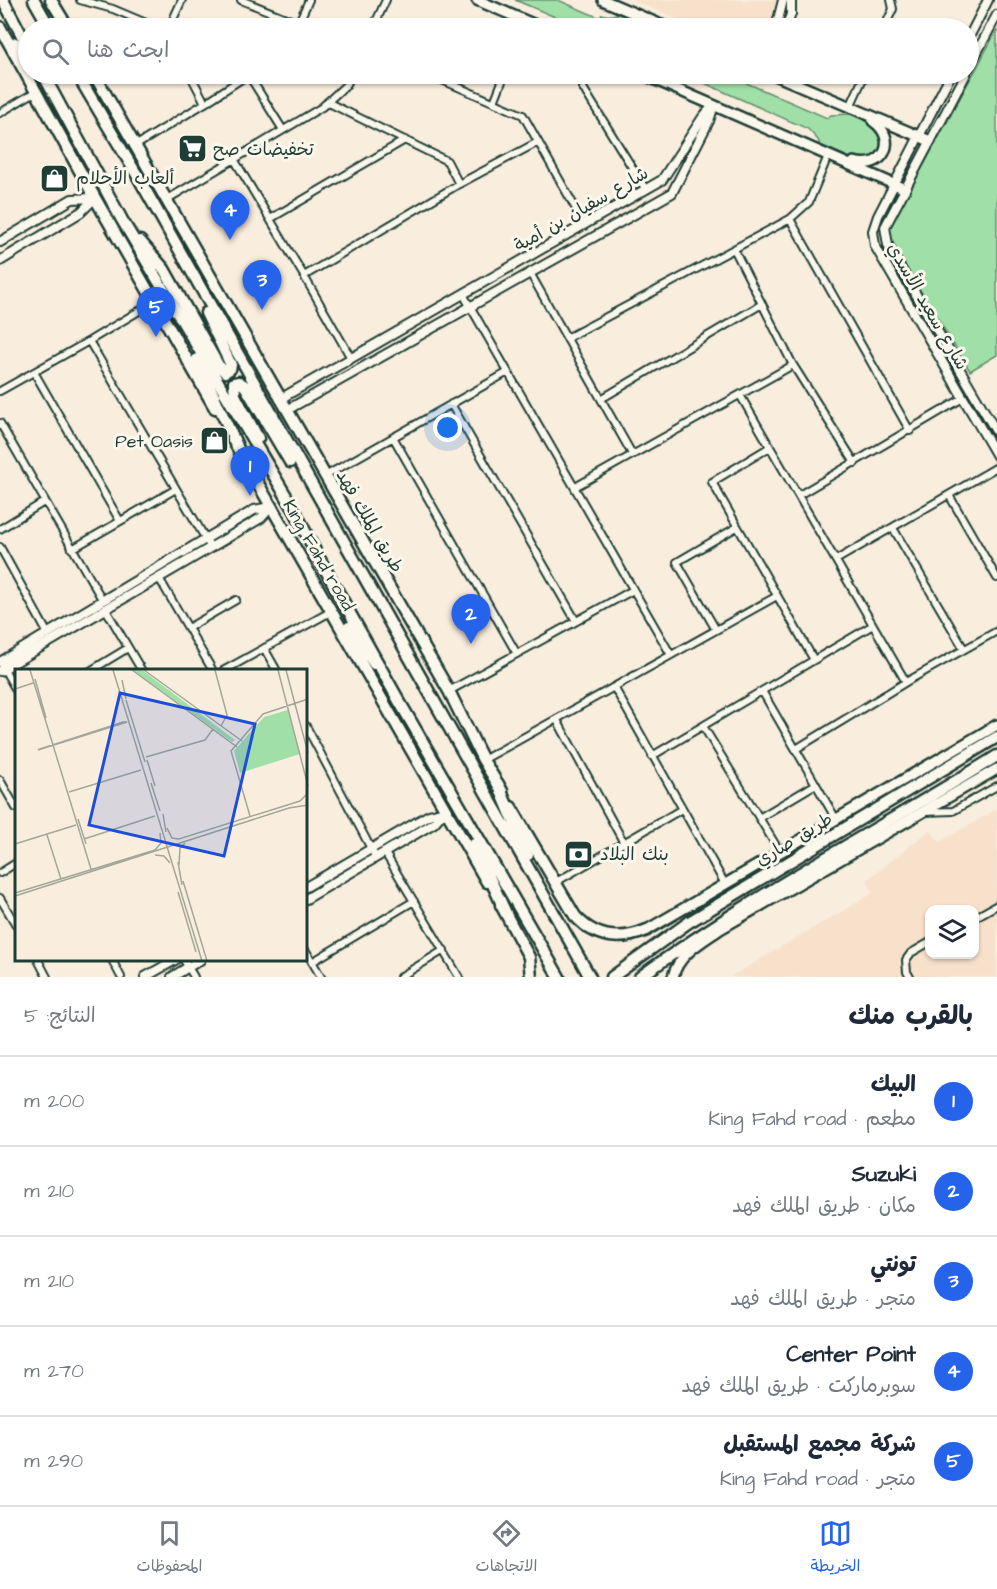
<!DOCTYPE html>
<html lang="ar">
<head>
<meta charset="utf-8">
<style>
  :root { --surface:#fff; --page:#f6f6f7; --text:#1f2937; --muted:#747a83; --line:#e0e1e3; --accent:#2563eb }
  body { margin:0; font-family:"Architects Daughter","Playpen Sans Arabic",sans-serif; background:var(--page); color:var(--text); direction:rtl }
  .controls { position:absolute; right:18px; bottom:18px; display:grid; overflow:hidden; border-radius:12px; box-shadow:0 2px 4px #0004 }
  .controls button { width:54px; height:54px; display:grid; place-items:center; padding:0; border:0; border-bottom:2px solid var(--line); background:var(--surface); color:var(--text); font:30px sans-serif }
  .you { position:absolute; left:448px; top:428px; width:21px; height:21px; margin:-15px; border:4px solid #fff; border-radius:50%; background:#1a73e8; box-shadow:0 0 0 9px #1a73e833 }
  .badge { display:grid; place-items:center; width:39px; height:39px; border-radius:50%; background:var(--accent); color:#fff; font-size:20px; font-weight:700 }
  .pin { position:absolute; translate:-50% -50px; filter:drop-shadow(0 2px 3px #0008) }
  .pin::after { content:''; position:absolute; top:32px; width:21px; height:18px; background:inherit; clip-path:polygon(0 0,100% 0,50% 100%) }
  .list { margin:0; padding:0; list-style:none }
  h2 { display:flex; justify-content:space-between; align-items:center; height:78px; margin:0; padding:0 24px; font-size:26px }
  h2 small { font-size:20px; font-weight:400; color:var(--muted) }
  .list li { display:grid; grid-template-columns:39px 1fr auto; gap:18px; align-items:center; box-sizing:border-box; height:90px; padding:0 24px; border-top:2px solid var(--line) }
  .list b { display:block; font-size:22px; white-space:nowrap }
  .list p { margin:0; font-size:20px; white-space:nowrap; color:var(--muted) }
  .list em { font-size:20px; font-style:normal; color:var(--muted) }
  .icon { flex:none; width:33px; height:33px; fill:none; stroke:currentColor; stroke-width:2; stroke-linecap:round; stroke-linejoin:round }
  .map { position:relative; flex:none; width:997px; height:977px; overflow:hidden; direction:ltr }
  .search { position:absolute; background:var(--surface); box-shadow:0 2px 4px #0004; left:18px; right:18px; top:18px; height:66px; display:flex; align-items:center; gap:15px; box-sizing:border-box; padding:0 21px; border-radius:33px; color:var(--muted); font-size:22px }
  .sheet { height:528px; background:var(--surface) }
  nav { display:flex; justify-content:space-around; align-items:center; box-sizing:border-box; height:84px; border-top:2px solid var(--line); background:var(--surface); font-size:16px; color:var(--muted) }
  nav a { display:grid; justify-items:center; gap:3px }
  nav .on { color:var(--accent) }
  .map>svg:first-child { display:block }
  .built { fill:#f7e1cb; fill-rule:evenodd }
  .green { fill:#a0dfa8; stroke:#608e6e; stroke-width:1.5 }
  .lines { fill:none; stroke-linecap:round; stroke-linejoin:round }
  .minor-casing { stroke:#1f3d34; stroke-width:10 }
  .tertiary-casing { stroke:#1f3d34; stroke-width:12 }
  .secondary-casing { stroke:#1f3d34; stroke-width:14 }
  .primary-casing { stroke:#1f3d34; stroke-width:15 }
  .trunk-casing { stroke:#1f3d34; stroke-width:15 }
  .minor { stroke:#fbf7ec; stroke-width:6 }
  .tertiary { stroke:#fbf7ec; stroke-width:8 }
  .secondary { stroke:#fbf7ec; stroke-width:9 }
  .primary { stroke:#fbf7ec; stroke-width:10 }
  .trunk { stroke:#fbf7ec; stroke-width:10 }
  .labels { text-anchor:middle; stroke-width:6; stroke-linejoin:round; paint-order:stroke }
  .poi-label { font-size:18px; fill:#1f3d34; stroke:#fbf7ec; text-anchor:start }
  .street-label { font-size:18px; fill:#1f3d34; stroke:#fbf7ec }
  .inset-road { fill:none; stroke:#a2a799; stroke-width:1.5 }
  .view { fill:#1d4ed8; fill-opacity:0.15; stroke:#1d4ed8; stroke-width:3 }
  .inset-edge { fill:none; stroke:#1f3d34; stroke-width:3 }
</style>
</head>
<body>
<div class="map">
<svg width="997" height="977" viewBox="0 0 997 977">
  <rect width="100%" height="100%" fill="#f9eddd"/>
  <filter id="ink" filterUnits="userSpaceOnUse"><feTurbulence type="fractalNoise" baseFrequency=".0167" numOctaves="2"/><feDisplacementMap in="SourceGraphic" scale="12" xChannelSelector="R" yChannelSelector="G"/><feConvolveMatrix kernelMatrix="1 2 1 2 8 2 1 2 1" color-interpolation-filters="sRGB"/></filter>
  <g filter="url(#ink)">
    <!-- built -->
    <path class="built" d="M633,0H776L777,6L768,28H699Z
      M997,809V977H730L873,893L867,880L930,830L940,842ZM930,909H974V954H930Z"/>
    <!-- green -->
    <path class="green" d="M515,0H558L600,18L602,14C608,17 610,15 617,14C626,13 637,21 642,28H581Z
      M997,30V355L970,371L891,243L890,227Z
      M684,74H726L827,118L831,115L851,114L876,126L885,145L879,157L862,163L820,145L818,140L808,129Z"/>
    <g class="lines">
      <defs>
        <path id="minor" d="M80,0L113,9L158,28
          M241,0L298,23
          M169,28L182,0
          M296,28L309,0
          M373,28L386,0
          M884,28L893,9L891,0
          M248,74L283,130
          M428,74L523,115L585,225
          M587,74L583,88L646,190
          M327,102L447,161L459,184
          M494,102L505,74
          M205,103L249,74
          M850,107L865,74
          M0,113L35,92
          M135,146L205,103L190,74
          M234,159L304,276L351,358
          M166,200L322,107L347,84L352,74
          M270,219L405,140
          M790,219L910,431
          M734,249L793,365L855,463
          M530,273L632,454
          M304,276L459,184L538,142
          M463,294L671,655
          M567,338L790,219L809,202L828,156
          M89,341L211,548
          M34,372L120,521
          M0,391L89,341L154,302
          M740,395L906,682
          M601,399L762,304
          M451,404L576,621
          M0,423L103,601
          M393,437L517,654
          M770,447L712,482L814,660
          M325,476L508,372
          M575,487L793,365
          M799,495L963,398
          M949,495L997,578
          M893,528L964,649
          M0,529L44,502
          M0,547L48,634
          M72,549L176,489
          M836,560L997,467
          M159,578L213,671
          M105,608L142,671
          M188,628L236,600
          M716,630L677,562L737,527
          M264,648L277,671
          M4,669L16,690
          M90,671L128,648
          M223,671L332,611
          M614,687L725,884
          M449,691L633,590
          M762,691L836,819
          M557,720L624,843
          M306,726L376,858
          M703,726L780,852
          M796,749L906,682L997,631
          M652,756L873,625
          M483,760L777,596
          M0,780L16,808
          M924,812L953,811L997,786
          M759,818L816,784
          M385,853L459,977
          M0,873L16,863
          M556,882L682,809
          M0,898L16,925
          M974,918L997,905
          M306,951L321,977
          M38,960L47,977
          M112,960L121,977
          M184,960L194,977
          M312,962L414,901
          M400,977L444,950
          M910,977L907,972L906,960L911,953L930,942"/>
        <path id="tertiary" d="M776,28L783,0
          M786,28L791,14V0
          M968,39L988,0
          M968,69L997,15
          M951,74L878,216L873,231L875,246L997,456
          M966,74L885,227L888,245L893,255L997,433
          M0,242L72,199L95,198
          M0,261L81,212L95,198
          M280,399L662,180L703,117L713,106
          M287,410L672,193L709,121L714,105
          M0,662L254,510L270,507
          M0,671L261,518L272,506
          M306,887L429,815L444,811
          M306,899L434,823L445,810
          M145,977L175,960
          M172,977L200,960"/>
        <path id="secondary" d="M477,0L542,28
          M603,0L668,28
          M642,74L905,189
          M773,74L930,141
          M854,162C884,171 899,139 873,121
          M647,930L997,725
          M673,977C678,954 703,941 720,929L997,769"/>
        <path id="primary" d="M51,0L68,28
          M0,27L95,198L215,408
          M15,43L28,61
          M94,74L449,691L483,760L502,791
          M233,440L487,882
          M349,627L374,664
          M511,807L575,916C595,938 619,942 647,930
          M501,905L529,957L531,977
          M612,977L689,922L997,737
          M640,977C753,895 878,830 997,756"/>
        <path id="trunk" d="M3,0L28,47
          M34,0L50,28
          M43,74L122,220L295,511L315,551L399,701L559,977
          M77,74L137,175L590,977
          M140,241L164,269L218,365L225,372L230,369L231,365L206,313
          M197,359L237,446
          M258,438L235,395L234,383L239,382L245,386L290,462
          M498,784L528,855
          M474,844L506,913"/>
      </defs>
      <!-- minor casing -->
      <use href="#minor" class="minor-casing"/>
      <!-- tertiary casing -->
      <use href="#tertiary" class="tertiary-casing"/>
      <!-- secondary casing -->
      <use href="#secondary" class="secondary-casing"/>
      <!-- primary casing -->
      <use href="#primary" class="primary-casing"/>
      <!-- trunk casing -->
      <use href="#trunk" class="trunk-casing"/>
      <!-- minor -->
      <use href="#minor" class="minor"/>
      <!-- tertiary -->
      <use href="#tertiary" class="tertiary"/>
      <!-- secondary -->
      <use href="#secondary" class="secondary"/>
      <!-- primary -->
      <use href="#primary" class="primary"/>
      <!-- trunk -->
      <use href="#trunk" class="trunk"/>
    </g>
  </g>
  <!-- icons -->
  <defs>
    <symbol id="supermarket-square" viewBox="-11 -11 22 22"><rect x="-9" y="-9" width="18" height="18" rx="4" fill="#1f3d34" stroke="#fbf7ec"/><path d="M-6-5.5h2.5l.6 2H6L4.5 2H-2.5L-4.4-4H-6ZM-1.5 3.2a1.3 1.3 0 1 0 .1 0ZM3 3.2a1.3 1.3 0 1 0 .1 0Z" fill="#fff"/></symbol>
    <symbol id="shop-square" viewBox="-11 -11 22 22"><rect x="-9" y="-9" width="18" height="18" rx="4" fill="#1f3d34" stroke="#fbf7ec"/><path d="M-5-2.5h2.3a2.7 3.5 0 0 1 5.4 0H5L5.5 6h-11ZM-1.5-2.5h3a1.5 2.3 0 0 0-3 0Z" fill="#fff"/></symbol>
    <symbol id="bank-square" viewBox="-11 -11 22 22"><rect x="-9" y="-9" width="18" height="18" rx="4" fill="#1f3d34" stroke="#fbf7ec"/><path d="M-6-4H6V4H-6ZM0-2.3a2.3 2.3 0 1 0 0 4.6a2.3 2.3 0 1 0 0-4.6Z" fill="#fff"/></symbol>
  </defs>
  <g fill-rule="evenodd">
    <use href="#supermarket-square" x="176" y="132" width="33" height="33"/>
    <use href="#shop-square" x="38" y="162" width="33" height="33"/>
    <use href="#shop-square" x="198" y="424" width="33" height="33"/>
    <use href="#bank-square" x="562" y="838" width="33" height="33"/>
  </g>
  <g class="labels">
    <!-- poi labels -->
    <g class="poi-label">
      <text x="213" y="155">تخفيضات صح</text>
      <text x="76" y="184">ألعاب الأحلام</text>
      <text x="193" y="447" text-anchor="end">Pet Oasis</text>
      <text x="600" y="860">بنك البلاد</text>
    </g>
    <!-- street labels -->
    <g class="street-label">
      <text transform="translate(581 209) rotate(-30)" y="6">شارع سفيان بن أمية</text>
      <text transform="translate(928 306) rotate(60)" y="6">شارع سعيد الأسدي</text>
      <text transform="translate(370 521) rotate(60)" y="6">طريق الملك فهد</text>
      <text transform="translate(319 555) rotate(60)" y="6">King Fahd road</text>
      <text transform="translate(794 839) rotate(-31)" y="6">طريق صاري</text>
    </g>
  </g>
  <!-- overview -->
  <g transform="translate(15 669)">
    <rect width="292" height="292" fill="#f9eddd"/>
    <path d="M117,1H127L220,71L217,73ZM273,41L285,85L225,104L219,82L249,48Z" fill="#a0dfa8"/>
    <path class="inset-road" d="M15,1L76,200M98,1L187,292M117,1L222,78M129,1L227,72M200,1L212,46L206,57M263,1L293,117M271,1L293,84M20,10L31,49M107,11L111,30M0,20L18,14M111,31L130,93M108,53H112L23,81L25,80ZM131,88L190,71L198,60M132,91L140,117M136,114L145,142M54,123L126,101M148,145L151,163M235,147L216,82L248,45L293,30M63,150L71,175M152,159L157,169L164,170L285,132L293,124M32,166L46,210M69,170L140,147M0,175L61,156M140,186L149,187L155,194M163,193L167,216M164,196L165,179L170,174M168,212L192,292M163,223L181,283M0,224L140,181L146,174L145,164M0,227L274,139L293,136"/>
    <path class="view" d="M105,24L240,55L209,187L74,156Z"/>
    <rect width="292" height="292" class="inset-edge"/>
  </g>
</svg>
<div class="controls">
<button><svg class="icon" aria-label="layers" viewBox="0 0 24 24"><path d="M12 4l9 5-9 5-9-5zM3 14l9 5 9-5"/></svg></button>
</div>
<div class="you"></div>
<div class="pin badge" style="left:250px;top:496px">1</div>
<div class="pin badge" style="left:471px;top:644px">2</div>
<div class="pin badge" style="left:262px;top:310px">3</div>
<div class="pin badge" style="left:230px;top:240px">4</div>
<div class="pin badge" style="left:156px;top:337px">5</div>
<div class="search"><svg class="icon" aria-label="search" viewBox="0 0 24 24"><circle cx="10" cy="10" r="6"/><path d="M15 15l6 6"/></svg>ابحث هنا</div>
</div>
<section class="sheet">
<h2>بالقرب منك<small>النتائج: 5</small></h2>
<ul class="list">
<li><span class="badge">1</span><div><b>البيك</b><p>مطعم · King Fahd road</p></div><em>200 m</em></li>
<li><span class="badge">2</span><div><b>Suzuki</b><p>مكان · طريق الملك فهد</p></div><em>210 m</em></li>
<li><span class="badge">3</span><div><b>تونتي</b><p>متجر · طريق الملك فهد</p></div><em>210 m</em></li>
<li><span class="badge">4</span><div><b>Center Point</b><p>سوبرماركت · طريق الملك فهد</p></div><em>270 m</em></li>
<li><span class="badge">5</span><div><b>شركة مجمع المستقبل</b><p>متجر · King Fahd road</p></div><em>290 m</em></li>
</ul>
</section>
<nav>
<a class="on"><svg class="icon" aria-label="map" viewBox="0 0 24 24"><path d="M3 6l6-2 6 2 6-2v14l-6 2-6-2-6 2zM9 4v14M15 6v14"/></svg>الخريطة</a>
<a><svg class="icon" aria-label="directions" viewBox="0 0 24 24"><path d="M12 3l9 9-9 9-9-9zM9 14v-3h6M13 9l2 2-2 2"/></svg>الاتجاهات</a>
<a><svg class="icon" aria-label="saved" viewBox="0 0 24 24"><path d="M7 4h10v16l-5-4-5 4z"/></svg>المحفوظات</a>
</nav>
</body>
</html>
